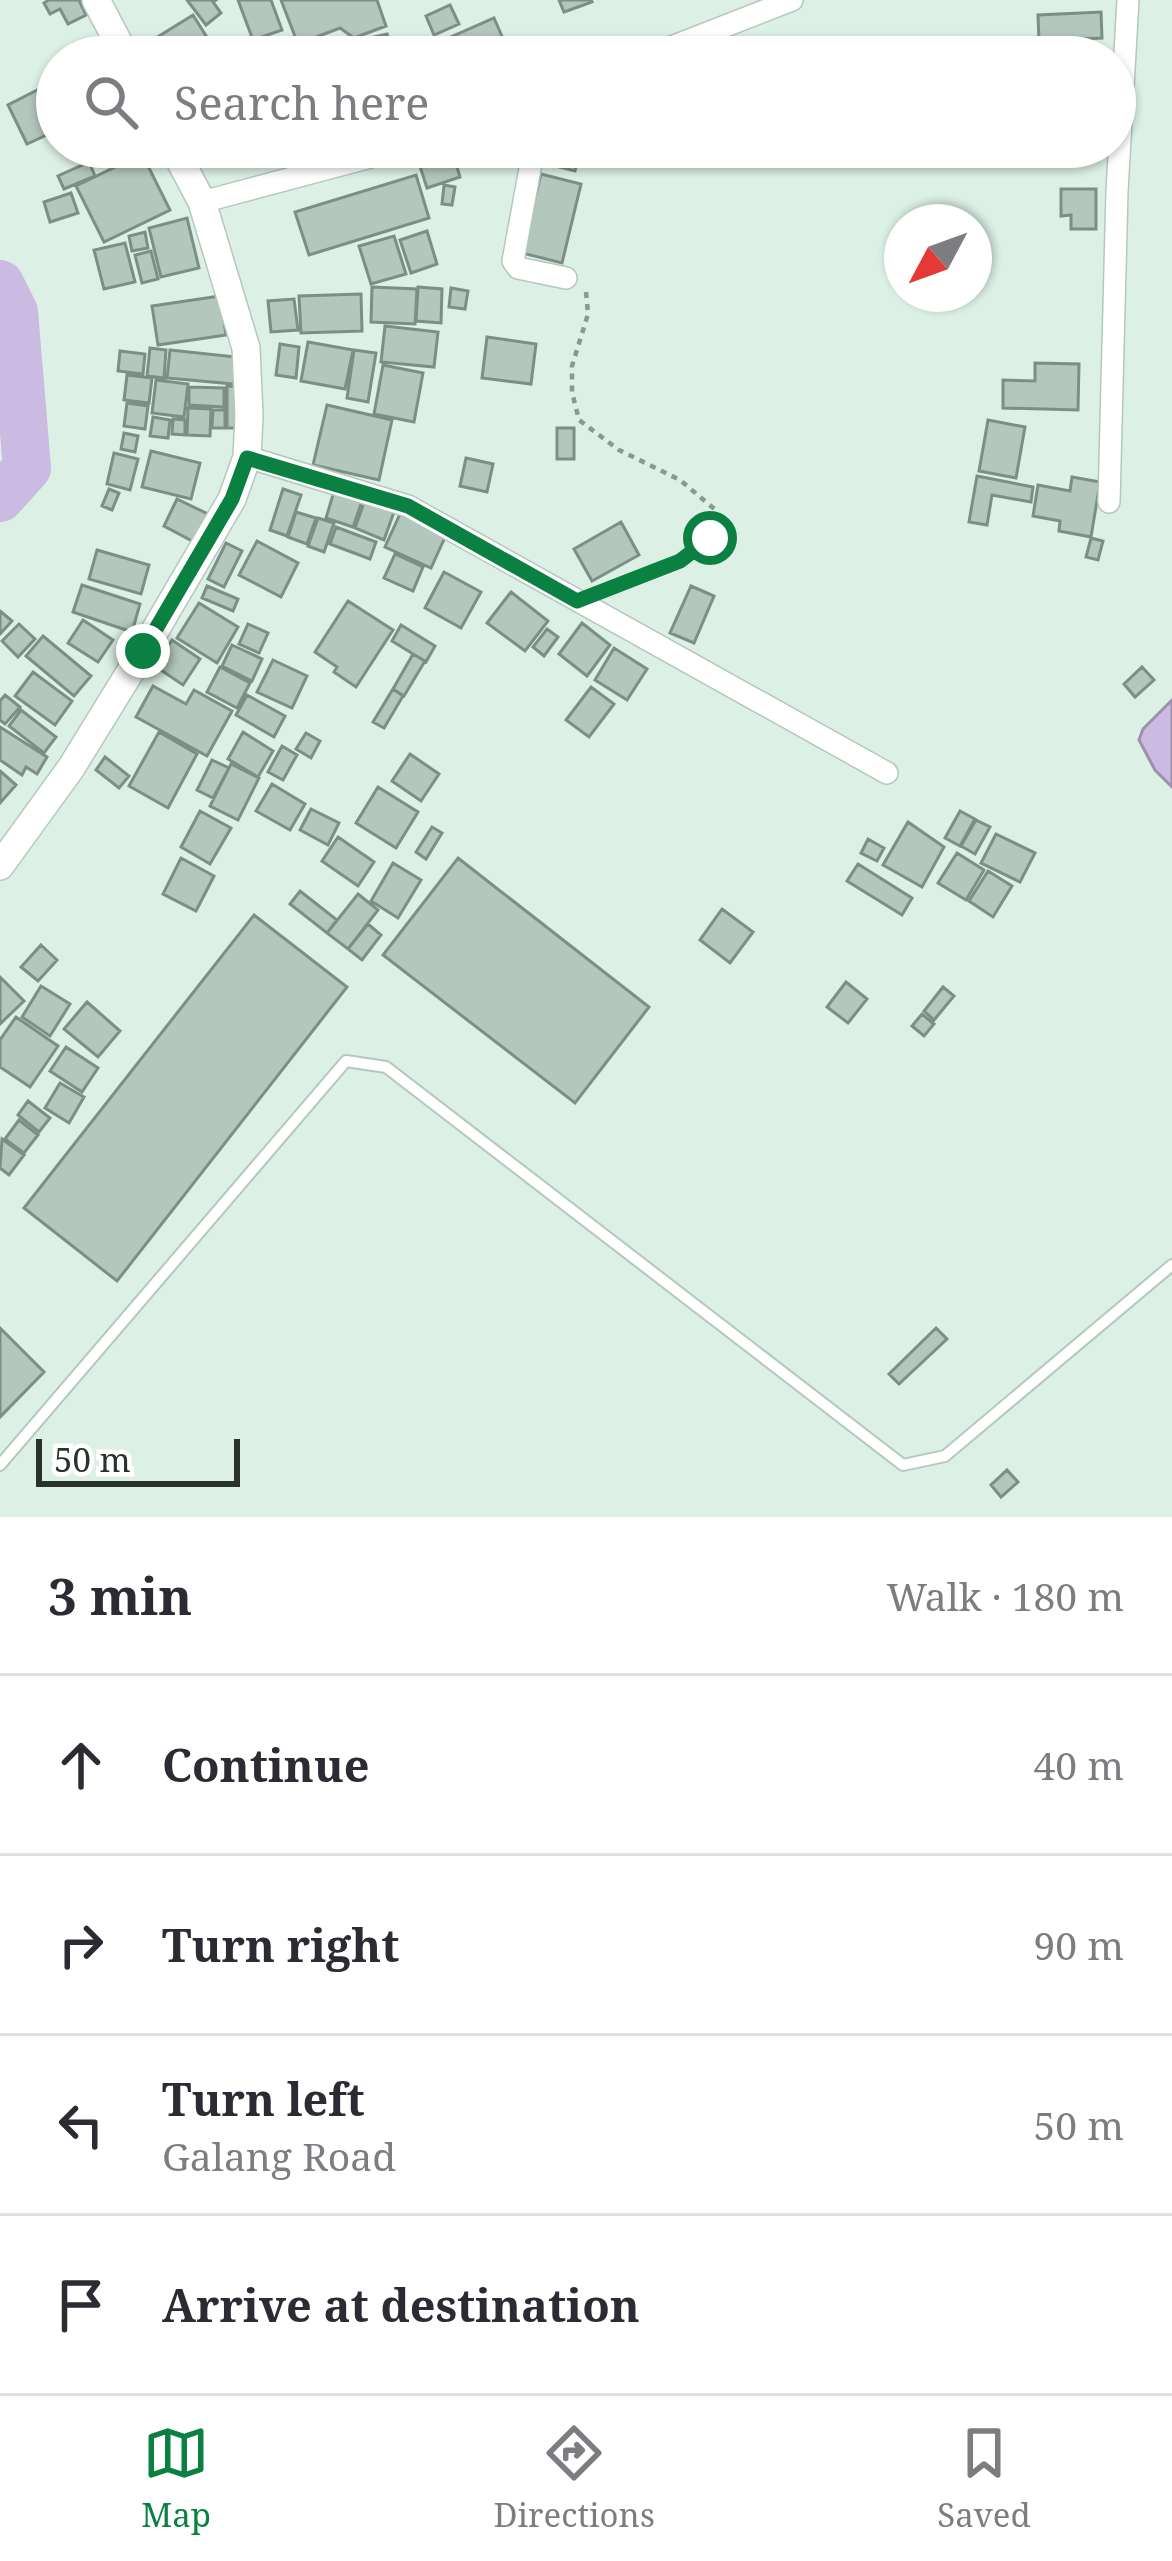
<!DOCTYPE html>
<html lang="en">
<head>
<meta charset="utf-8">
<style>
  :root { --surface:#fff; --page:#f7f7f7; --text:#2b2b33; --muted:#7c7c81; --line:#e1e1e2; --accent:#0b8043 }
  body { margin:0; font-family:"Noto Serif",serif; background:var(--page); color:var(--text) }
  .compass { position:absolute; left:884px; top:204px; width:108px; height:108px; border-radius:50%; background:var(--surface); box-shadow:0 3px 9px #0004; rotate:229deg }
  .scale { position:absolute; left:36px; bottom:30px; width:204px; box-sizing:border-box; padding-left:12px; border:6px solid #2a322d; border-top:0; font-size:33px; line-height:42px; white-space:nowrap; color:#2a322d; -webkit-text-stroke:9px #fff; paint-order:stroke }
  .stop { position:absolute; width:36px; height:36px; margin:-27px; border:9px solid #0b8043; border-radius:50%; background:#fff }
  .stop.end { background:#0b8043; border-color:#fff; box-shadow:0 3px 12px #0008 }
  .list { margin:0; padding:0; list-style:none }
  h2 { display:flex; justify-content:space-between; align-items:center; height:156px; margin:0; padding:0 48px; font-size:51px }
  h2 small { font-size:39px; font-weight:400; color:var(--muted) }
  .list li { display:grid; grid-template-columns:78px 1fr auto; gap:36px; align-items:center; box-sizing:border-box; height:180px; padding:0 48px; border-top:3px solid var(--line) }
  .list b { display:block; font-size:45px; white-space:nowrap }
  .list p { margin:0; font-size:39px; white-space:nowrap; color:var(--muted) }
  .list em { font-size:39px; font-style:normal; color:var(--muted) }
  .icon { flex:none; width:66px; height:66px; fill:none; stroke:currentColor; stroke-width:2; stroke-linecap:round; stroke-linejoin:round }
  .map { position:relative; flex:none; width:1172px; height:1517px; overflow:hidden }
  .search { position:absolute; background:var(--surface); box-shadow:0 3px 9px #0004; left:36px; right:36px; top:36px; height:132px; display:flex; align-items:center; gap:30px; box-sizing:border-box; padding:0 42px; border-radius:66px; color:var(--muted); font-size:45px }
  .sheet { height:876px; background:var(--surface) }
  nav { display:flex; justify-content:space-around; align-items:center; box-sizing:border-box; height:168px; border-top:3px solid var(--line); background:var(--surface); font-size:33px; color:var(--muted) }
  nav a { display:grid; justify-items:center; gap:6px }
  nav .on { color:var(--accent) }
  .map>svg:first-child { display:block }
  .water { fill:#cbbae2; stroke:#9b91ac; stroke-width:3 }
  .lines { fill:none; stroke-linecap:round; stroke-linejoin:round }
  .river { stroke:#cbbae2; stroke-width:48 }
  .building { fill:#b4c7bc; stroke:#7d8f85; stroke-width:3 }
  .service-casing { stroke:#b5c8bd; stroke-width:14 }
  .minor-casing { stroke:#b5c8bd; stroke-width:24 }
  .tertiary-casing { stroke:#b5c8bd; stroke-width:30 }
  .path { stroke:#8a9890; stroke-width:4.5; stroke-dasharray:6 6; stroke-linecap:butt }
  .service { stroke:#fff; stroke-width:10 }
  .minor { stroke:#fff; stroke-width:21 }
  .tertiary { stroke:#fff; stroke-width:27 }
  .route { stroke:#0b8043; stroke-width:15 }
</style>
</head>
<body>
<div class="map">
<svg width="1172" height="1517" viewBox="0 0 1172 1517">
  <rect width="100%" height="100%" fill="#dcf0e5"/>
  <!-- water -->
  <path class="water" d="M1172,700V787L1155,770L1139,740L1143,729Z"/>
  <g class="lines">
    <!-- river -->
    <path class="river" d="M0,284L14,312L27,468L0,498"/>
  </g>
  <!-- building -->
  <path class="building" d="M49,0H79L86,15L68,24L60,9L50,14L44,3Z
    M187,0H216L213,2L221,13L206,25Z
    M238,0H271L282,30L253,40Z
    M281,0H377L386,26L354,38L340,28L298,44Z
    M559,0H591L592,2L564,12Z
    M450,5L459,24L434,35L426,16Z
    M1101,12L1102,38L1039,41L1038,15Z
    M193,15L218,55L214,57H161L151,41Z
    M494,18L511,57H441L435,44Z
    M387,34L393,57H332L329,47Z
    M57,80V130L27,144L8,105Z
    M451,147L460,177L427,188L417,157Z
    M547,147H581L575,171L543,163Z
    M142,154L170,210L104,242L76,186Z
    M89,162L95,176L64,189L58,176Z
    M541,174L581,184L562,263L522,253Z
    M416,175L429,218L309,255L295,212Z
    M444,185L455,187L452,205L442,204Z
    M1061,189H1096V229H1071V215L1061,216Z
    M71,193L78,213L50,222L44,202Z
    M187,218L199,268L161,277L149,228Z
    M427,231L437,264L411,273L400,240Z
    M145,232L148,248L132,251L129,236Z
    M394,236L406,274L371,284L359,246Z
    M125,243L135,282L104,289L94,250Z
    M151,251L158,279L142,283L135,255Z
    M372,287L417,289L415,324L371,322Z
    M418,287L442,289L441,323L416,321Z
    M451,288L468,291L465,309L449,307Z
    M361,294L362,331L301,333L299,296Z
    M220,296L226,335L158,345L152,306Z
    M294,299L298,330L271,332L268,301Z
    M385,326L438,332L434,367L381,362Z
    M487,337L536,344L531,384L482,378Z
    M308,342L353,350L345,389L301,381Z
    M280,344L299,347L296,378L276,375Z
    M150,348L166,350L164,378L147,376Z
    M170,350L236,357L234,384L167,378Z
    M354,350L376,353L368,402L347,398Z
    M120,351L145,354L143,374L118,371Z
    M1035,363L1079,364L1078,410L1003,408V380L1035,381Z
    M383,365L423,373L414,422L374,414Z
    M127,375L152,378L149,403L124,400Z
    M156,380L188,384L184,417L152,413Z
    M227,386L244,387L243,428H227Z
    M189,387L224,388V407L189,405Z
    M127,403L148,406L145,429L124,426Z
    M327,405L392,420L379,480L313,465Z
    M188,408L211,409L210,436L187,435Z
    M213,410H225V428H212Z
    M153,417L170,420L168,438L150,436Z
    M173,419L185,420V435L172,434Z
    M988,420L1025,427L1016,478L979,471Z
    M557,428H574V459H557Z
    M124,433L138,436L135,452L121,449Z
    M151,451L200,463L191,499L142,487Z
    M114,453L138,459L130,490L107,484Z
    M466,458L493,464L487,492L460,486Z
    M977,476L1033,487L1031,502L992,495L987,525L969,522Z
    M1072,477L1100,482L1091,537L1059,531L1060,521L1033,516L1038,485L1070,491Z
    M335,488L363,498L353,527L326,518Z
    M109,489L119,493L112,510L102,506Z
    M283,489L301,495L287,536L270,530Z
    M366,497L395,509L384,540L355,528Z
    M177,499L208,514L194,542L164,526Z
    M296,512L316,518L307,544L288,537Z
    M400,514L446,535L431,568L385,547Z
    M318,518L334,523L324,552L308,546Z
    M621,522L639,555L592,581L574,549Z
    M336,527L376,542L370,559L330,544Z
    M1091,538L1103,541L1098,560L1086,557Z
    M257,541L298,563L281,597L239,575Z
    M226,543L242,551L224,587L208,579Z
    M97,550L149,565L141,594L89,579Z
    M395,554L423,567L413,591L384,578Z
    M444,572L481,592L461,628L425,608Z
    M82,585L140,604L132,632L73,612Z
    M207,586L238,599L233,611L202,598Z
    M691,586L714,596L694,643L670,633Z
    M511,592L548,621L525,651L487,623Z
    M348,601L393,630L356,687L334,672L337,667L315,652Z
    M199,603L238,627L217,663L177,638Z
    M0,611L12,621L0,634Z
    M83,620L113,640L98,662L68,643Z
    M582,623L610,645L587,676L559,654Z
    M19,624L35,639L18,657L2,641Z
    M248,624L268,633L259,653L239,644Z
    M401,625L435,646L426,662L392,641Z
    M547,629L558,637L544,656L533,647Z
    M43,636L91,676L74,696L26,656Z
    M172,640L200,659L183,685L155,666Z
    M232,645L262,659L252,681L222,666Z
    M614,648L647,669L627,700L595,680Z
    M413,654L425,661L404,696L393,689Z
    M273,660L307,676L292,708L257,692Z
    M220,667L250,683L237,708L207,692Z
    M1142,667L1154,680L1135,697L1124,684Z
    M33,672L72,701L55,725L15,696Z
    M153,686L186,704L194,690L232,711L207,756L136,717Z
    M591,687L614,704L589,737L566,720Z
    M393,689L403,696L384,728L373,722Z
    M5,695L20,707L5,724L0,720V701Z
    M247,695L285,716L274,737L236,715Z
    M21,710L56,737L44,753L9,726Z
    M0,727L47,757L37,774L26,767L22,775L0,760Z
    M159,732L197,754L168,808L129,786Z
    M243,732L273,751L258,777L228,759Z
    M306,733L320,741L311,758L296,749Z
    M282,746L297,755L283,780L268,772Z
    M410,754L439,774L421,801L392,781Z
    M105,757L129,776L119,788L96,770Z
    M212,760L229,768L213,798L197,790Z
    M231,764L259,778L238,820L210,806Z
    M0,771L16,785L0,803Z
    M272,784L305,804L290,830L256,811Z
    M378,787L418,812L396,848L356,823Z
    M311,809L339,823L328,845L300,830Z
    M200,811L231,828L210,864L181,847Z
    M960,811L975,819L960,846L945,838Z
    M976,820L990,827L975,854L961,846Z
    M908,822L944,847L922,887L883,865Z
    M432,827L442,833L426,859L416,852Z
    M996,834L1035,853L1020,882L981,863Z
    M338,837L374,862L358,886L322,861Z
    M868,839L884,848L877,861L861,853Z
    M957,853L984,870L966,900L938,883Z
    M181,858L214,876L196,911L163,894Z
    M458,858L649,1007L575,1103L383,955Z
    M393,863L421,880L398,918L371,901Z
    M858,864L912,898L902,915L847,881Z
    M988,871L1012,886L993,917L969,901Z
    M300,891L337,920L327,933L290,904Z
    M358,894L378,910L348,949L327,933Z
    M722,909L753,932L730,963L700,940Z
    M254,915L347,987L117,1281L24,1208Z
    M368,924L381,935L362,960L348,949Z
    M41,945L57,960L38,981L21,967Z
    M0,977L24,1001L0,1024Z
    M846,982L867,999L848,1023L827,1007Z
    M41,986L70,1004L50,1036L22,1017Z
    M943,987L954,996L934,1020L924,1011Z
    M87,1002L120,1031L98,1057L64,1029Z
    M922,1014L934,1024L924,1036L912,1026Z
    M16,1017L58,1046L30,1087L0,1067V1040Z
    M66,1047L98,1068L82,1092L50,1071Z
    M60,1083L84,1097L69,1123L45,1108Z
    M28,1101L50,1118L39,1132L18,1115Z
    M19,1120L38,1135L24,1153L5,1139Z
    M2,1139L24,1155L9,1175L0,1168Z
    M0,1328L44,1372L0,1417Z
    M936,1328L947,1339L899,1384L889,1374Z
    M1007,1470L1018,1482L1001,1497L991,1485Z"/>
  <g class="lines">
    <defs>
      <path id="service" d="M0,1465L346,1061L386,1067L903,1465L945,1456L1172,1265"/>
      <path id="minor" d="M646,57L792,0
        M534,147L513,261L518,268L566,278
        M202,202L408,147
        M247,457L408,506L887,773
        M1109,502L1117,191L1128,0"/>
      <path id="tertiary" d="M96,0L126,57
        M0,866L71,768L143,651L232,499L247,457L249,416L246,348L202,202L173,147"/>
    </defs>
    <!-- service casing -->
    <use href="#service" class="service-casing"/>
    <!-- minor casing -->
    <use href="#minor" class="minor-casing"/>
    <!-- tertiary casing -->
    <use href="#tertiary" class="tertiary-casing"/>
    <!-- path -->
    <path class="path" d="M586,292L588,314L572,366V392L579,420L619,450L680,480L718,512L709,538L680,561L610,588"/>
    <!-- service -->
    <use href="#service" class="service"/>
    <!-- minor -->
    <use href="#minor" class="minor"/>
    <!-- tertiary -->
    <use href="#tertiary" class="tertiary"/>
  </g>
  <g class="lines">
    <!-- route -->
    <path class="route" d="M143,651L232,499L247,458L408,506L577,601L680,561L710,538"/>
  </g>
</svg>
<svg class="compass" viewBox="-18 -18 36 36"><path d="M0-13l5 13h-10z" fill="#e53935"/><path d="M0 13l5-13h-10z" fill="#7c7c81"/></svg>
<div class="scale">50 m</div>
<div class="stop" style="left:710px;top:538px"></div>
<div class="stop end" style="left:143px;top:651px"></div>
<div class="search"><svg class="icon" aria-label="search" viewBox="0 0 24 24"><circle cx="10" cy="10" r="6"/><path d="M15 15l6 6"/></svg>Search here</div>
</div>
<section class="sheet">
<h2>3 min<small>Walk · 180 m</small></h2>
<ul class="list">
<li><svg class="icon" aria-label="ahead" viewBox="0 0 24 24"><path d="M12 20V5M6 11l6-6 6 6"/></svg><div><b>Continue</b></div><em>40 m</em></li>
<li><svg class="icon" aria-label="right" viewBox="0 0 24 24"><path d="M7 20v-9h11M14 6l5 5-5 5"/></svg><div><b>Turn right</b></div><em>90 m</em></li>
<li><svg class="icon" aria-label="left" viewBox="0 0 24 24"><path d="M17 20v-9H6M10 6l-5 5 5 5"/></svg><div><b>Turn left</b><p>Galang Road</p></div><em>50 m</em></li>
<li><svg class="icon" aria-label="arrive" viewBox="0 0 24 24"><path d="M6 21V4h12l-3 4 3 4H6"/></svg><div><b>Arrive at destination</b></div></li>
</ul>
</section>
<nav>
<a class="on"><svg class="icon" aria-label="map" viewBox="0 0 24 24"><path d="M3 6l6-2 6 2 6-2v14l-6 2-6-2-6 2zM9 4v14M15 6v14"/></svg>Map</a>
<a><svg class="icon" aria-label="directions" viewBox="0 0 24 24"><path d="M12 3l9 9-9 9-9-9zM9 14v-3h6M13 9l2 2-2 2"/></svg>Directions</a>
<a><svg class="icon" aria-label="saved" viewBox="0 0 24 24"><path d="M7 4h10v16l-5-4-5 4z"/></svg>Saved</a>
</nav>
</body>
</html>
